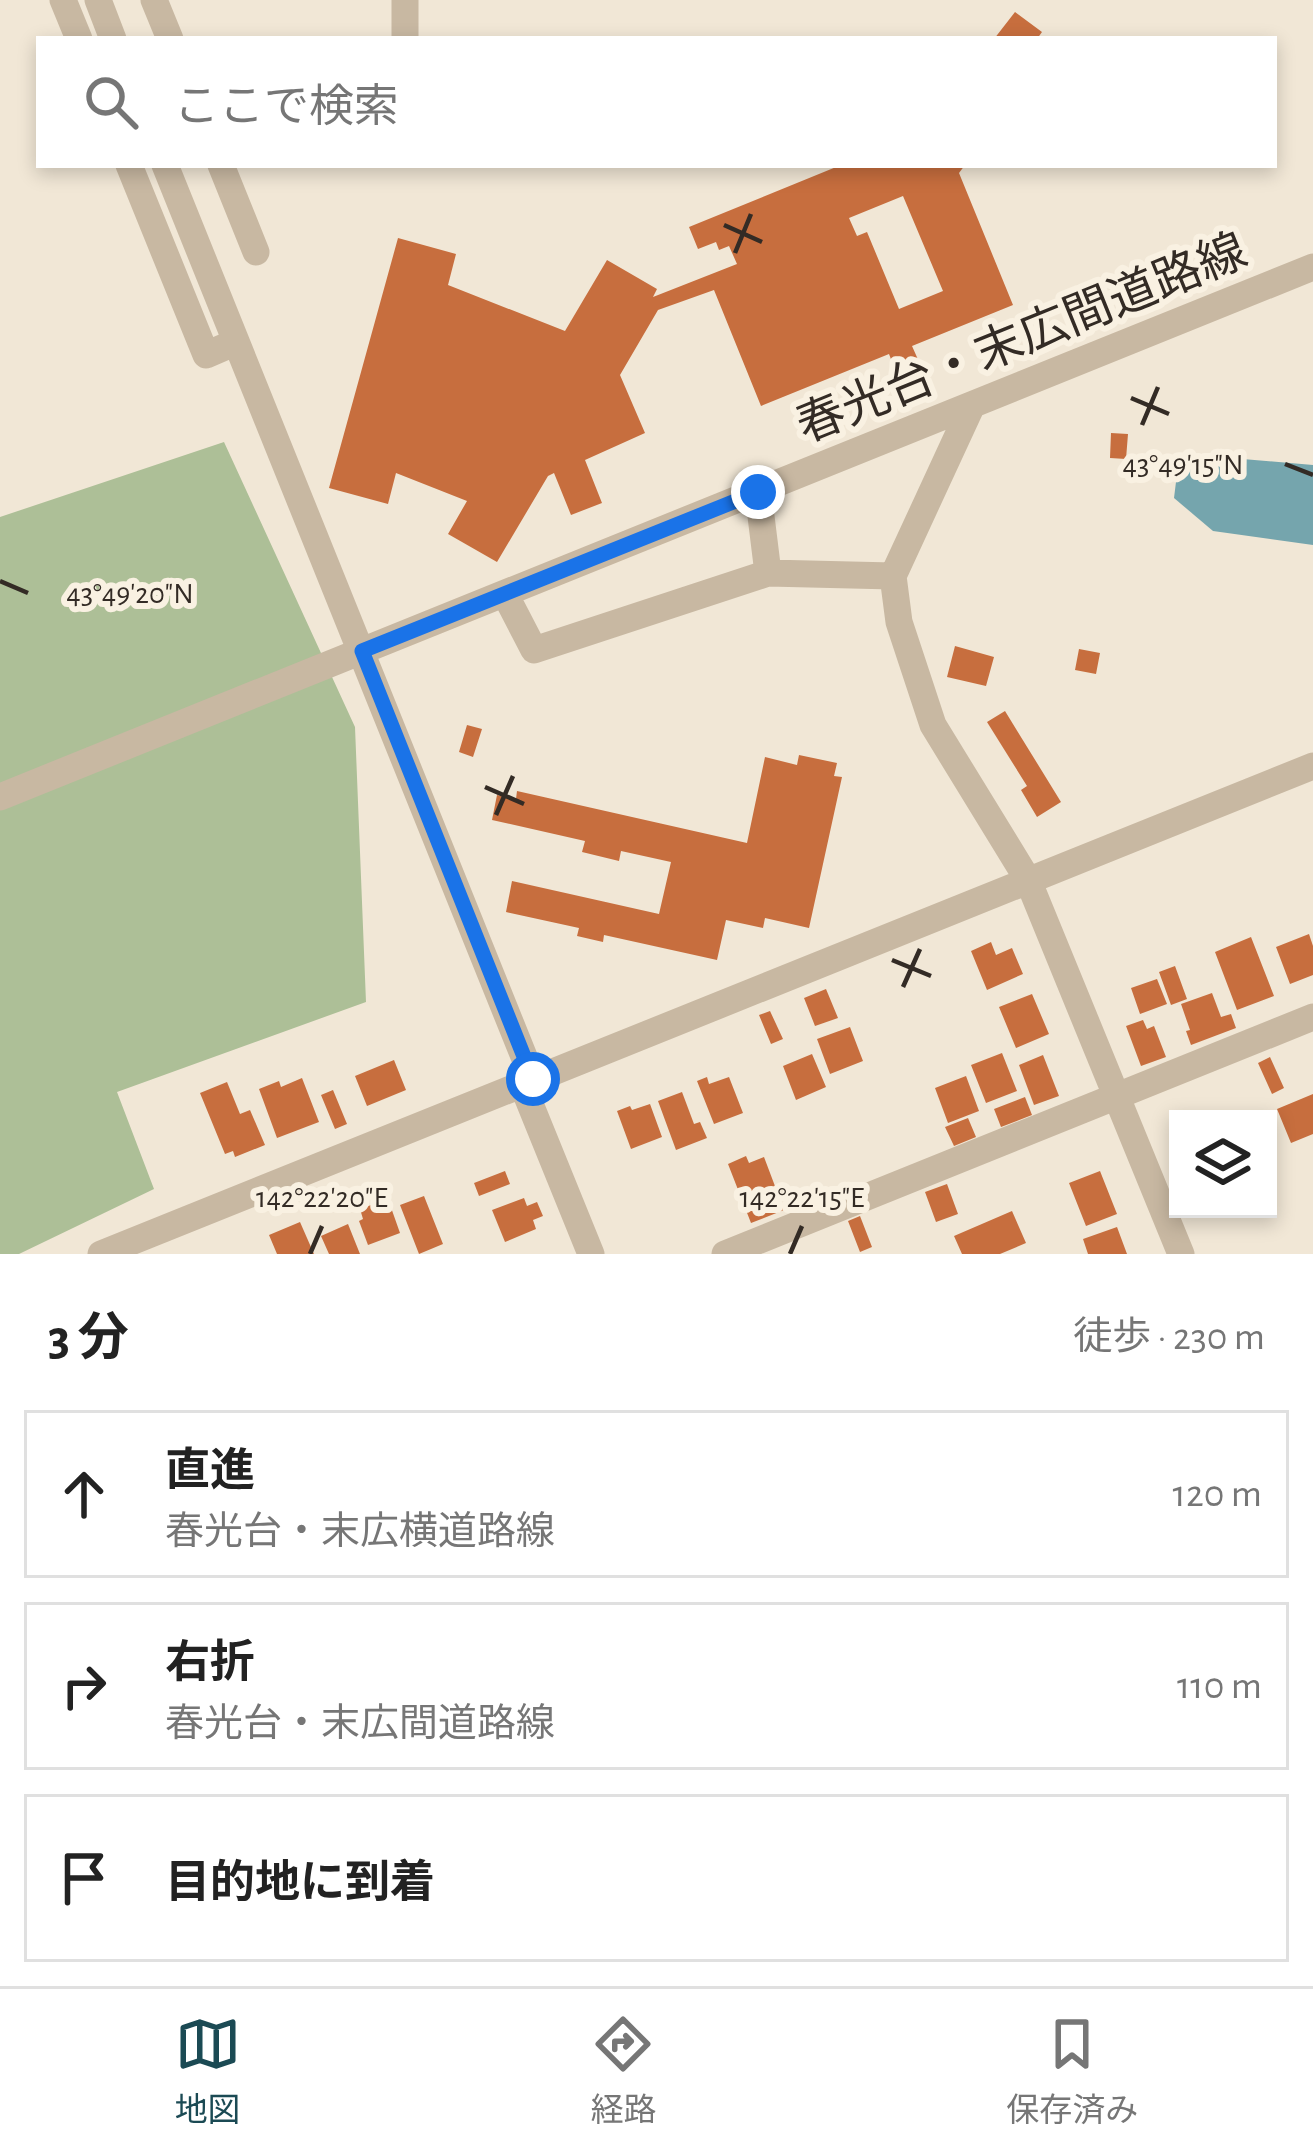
<!DOCTYPE html>
<html lang="ja">
<head>
<meta charset="utf-8">
<style>
  :root { --surface:#fff; --page:#f2f2f2; --text:#222; --muted:#767676; --line:#e0e0e0; --accent:#1b4a54 }
  body { margin:0; font-family:"Alegreya Sans","Noto Sans JP",sans-serif; background:var(--page); color:var(--text) }
  .controls { position:absolute; right:36px; bottom:36px; display:grid; overflow:hidden; border-radius:0px; box-shadow:0 6px 18px #0003 }
  .controls button { width:108px; height:108px; display:grid; place-items:center; padding:0; border:0; border-bottom:3px solid var(--line); background:var(--surface); color:var(--text); font:60px sans-serif }
  .stop { position:absolute; width:36px; height:36px; margin:-27px; border:9px solid #1a73e8; border-radius:50%; background:#fff }
  .stop.end { background:#1a73e8; border-color:#fff; box-shadow:0 3px 12px #0008 }
  .list { margin:0; padding:0; list-style:none }
  h2 { display:flex; justify-content:space-between; align-items:center; height:156px; margin:0; padding:0 48px; font-size:51px }
  h2 small { font-size:39px; font-weight:400; color:var(--muted) }
  .list li { display:grid; grid-template-columns:78px 1fr auto; gap:36px; align-items:center; box-sizing:border-box; height:168px; margin:0 24px 24px; padding:0 24px; border:3px solid var(--line); border-radius:0px }
  .list b { display:block; font-size:45px; white-space:nowrap }
  .list p { margin:0; font-size:39px; white-space:nowrap; color:var(--muted) }
  .list em { font-size:39px; font-style:normal; color:var(--muted) }
  .icon { flex:none; width:66px; height:66px; fill:none; stroke:currentColor; stroke-width:2; stroke-linecap:round; stroke-linejoin:round }
  .map { position:relative; flex:none; width:1313px; height:1254px; overflow:hidden }
  .search { position:absolute; background:var(--surface); box-shadow:0 6px 18px #0003; left:36px; right:36px; top:36px; height:132px; display:flex; align-items:center; gap:30px; box-sizing:border-box; padding:0 42px; border-radius:0px; color:var(--muted); font-size:45px }
  .sheet { height:732px; background:var(--surface) }
  nav { display:flex; justify-content:space-around; align-items:center; box-sizing:border-box; height:168px; border-top:3px solid var(--line); background:var(--surface); font-size:33px; color:var(--muted) }
  nav a { display:grid; justify-items:center; gap:6px }
  nav .on { color:var(--accent) }
  .map>svg:first-child { display:block }
  .green { fill:#adbf97 }
  .water { fill:#75a5ad }
  .building { fill:#c76e3e; fill-rule:evenodd }
  .lines { fill:none; stroke-linecap:round; stroke-linejoin:round }
  .minor { stroke:#c8b8a2; stroke-width:27 }
  .route { stroke:#1a73e8; stroke-width:15 }
  .ticks { fill:none; stroke:#332b25; stroke-width:4.5 }
  .labels { text-anchor:middle; stroke-width:12; stroke-linejoin:round; paint-order:stroke }
  .street-label { font-size:48px; fill:#332b25; stroke:#f9f1e2 }
  .ticks-label { font-size:30px; text-anchor:middle; fill:#332b25; stroke:#f9f1e2; stroke-width:12; stroke-linejoin:round; paint-order:stroke }
</style>
</head>
<body>
<div class="map">
<svg width="1313" height="1254" viewBox="0 0 1313 1254">
  <rect width="100%" height="100%" fill="#f1e7d6"/>
  <!-- green -->
  <path class="green" d="M224,442L355,727L366,1002L117,1092L154,1189L19,1254H0V517Z"/>
  <!-- water -->
  <path class="water" d="M1219,457L1313,465V545L1213,531L1174,498L1177,474Z"/>
  <!-- building -->
  <path class="building" d="M1015,12L1042,32L1037,39H994Z
    M841,165H965L959,173L1013,305L912,346L924,373L900,383L889,354L761,406L714,290L658,310L620,375L645,433L585,460L602,503L571,515L554,473L548,476L497,562L448,534L467,501L396,473L388,504L329,488L398,238L456,254L448,285L565,331L607,260L657,289L653,297L737,264L729,246L719,250L716,242L698,249L689,227ZM903,196L943,291L899,309L867,232L857,236L849,218Z
    M1111,433L1128,434L1126,459L1110,458Z
    M955,646L994,657L986,686L947,677Z
    M1079,649L1100,653L1096,674L1075,670Z
    M1005,711L1061,802L1037,817L1021,790L1027,786L987,722Z
    M467,725L482,729L473,757L459,752Z
    M799,755L837,763L834,776L842,777L809,928L765,918L763,928L726,920L717,960L604,935L603,942L577,936L579,928L506,912L512,881L659,914L671,862L621,851L619,861L582,852L585,841L492,820L497,795L516,799L517,791L747,843L765,757L797,765Z
    M1309,934L1313,946V975L1290,984L1276,947Z
    M1251,937L1274,996L1237,1010L1215,952Z
    M991,942L996,955L1012,948L1023,974L987,990L971,951Z
    M1175,966L1187,999L1171,1005L1159,972Z
    M1157,979L1167,1004L1140,1014L1131,988Z
    M826,989L838,1018L815,1026L804,998Z
    M1212,993L1221,1017L1231,1014L1236,1028L1191,1045L1186,1031L1190,1030L1181,1004Z
    M1032,994L1049,1034L1016,1048L999,1007Z
    M770,1011L783,1039L771,1044L759,1015Z
    M1143,1020L1147,1029L1154,1026L1166,1057L1141,1066L1126,1026Z
    M850,1027L863,1061L830,1074L817,1039Z
    M1002,1053L1017,1091L986,1103L971,1065Z
    M812,1054L826,1087L796,1100L783,1066Z
    M1043,1055L1059,1096L1034,1105L1019,1065Z
    M1270,1057L1284,1088L1272,1094L1258,1063Z
    M394,1060L406,1090L367,1106L355,1076Z
    M966,1076L979,1111L948,1123L935,1088Z
    M707,1077L709,1084L729,1077L743,1113L714,1124L697,1081Z
    M302,1078L319,1122L277,1138L259,1089L279,1081L281,1087Z
    M227,1082L240,1114L250,1110L265,1145L235,1157L233,1151L225,1154L200,1093Z
    M333,1090L347,1124L335,1129L321,1095Z
    M682,1092L694,1124L700,1122L707,1138L676,1150L658,1101Z
    M1313,1094V1134L1291,1143L1277,1109Z
    M1025,1097L1032,1115L1001,1127L994,1109Z
    M650,1104L662,1137L631,1149L617,1111L630,1106L632,1110Z
    M968,1118L976,1137L954,1146L945,1127Z
    M746,1156L749,1163L764,1157L784,1210L751,1223L728,1164Z
    M505,1171L510,1184L479,1196L474,1183Z
    M1100,1171L1117,1214L1086,1226L1069,1183Z
    M947,1184L958,1214L936,1222L925,1192Z
    M424,1196L443,1244L419,1254L400,1205Z
    M524,1198L527,1206L537,1202L543,1216L533,1220L536,1229L505,1242L492,1210Z
    M388,1199L400,1233L368,1245L359,1221L363,1219L360,1209Z
    M1012,1211L1026,1243L1000,1254H962L954,1236Z
    M860,1216L872,1247L860,1252L848,1221Z
    M300,1222L314,1254H277L269,1235Z
    M348,1224L360,1254H329L321,1236Z
    M1117,1227L1127,1254H1088L1083,1239Z"/>
  <g class="lines">
    <!-- minor -->
    <path class="minor" d="M63,0L79,39
      M98,0L113,39
      M154,0L170,39
      M405,0V39
      M129,165L206,355L236,342
      M165,165L533,1079
      M221,165L256,252
      M972,405L893,576L899,622L933,725L1028,880L1181,1254
      M758,492L768,573
      M505,594L534,650L768,573L893,576
      M0,797L1313,267
      M522,1084L591,1254
      M101,1254L1313,766
      M725,1254L1313,1017"/>
  </g>
  <g class="lines">
    <!-- route -->
    <path class="route" d="M533,1079L362,651L758,492"/>
  </g>
  <!-- ticks -->
  <path class="ticks" d="M724,225L762,242M735,253L751,214M1131,398L1169,414M1142,425L1158,387M1285,464L1313,475M0,581L28,593M485,787L524,804M496,815L513,776M892,960L931,976M903,987L920,949M310,1254L322,1226M790,1254L802,1226"/>
  <g class="labels">
    <!-- street labels -->
    <g class="street-label">
      <text transform="translate(1021 337) rotate(-22)" y="17">春光台・末広間道路線</text>
    </g>
  </g>
  <g class="ticks-label">
    <text x="1183" y="474">43°49'15"N</text>
    <text x="130" y="603">43°49'20"N</text>
    <text x="322" y="1207">142°22'20"E</text>
    <text x="802" y="1207">142°22'15"E</text>
  </g>
</svg>
<div class="controls">
<button><svg class="icon" aria-label="layers" viewBox="0 0 24 24"><path d="M12 4l9 5-9 5-9-5zM3 14l9 5 9-5"/></svg></button>
</div>
<div class="stop" style="left:533px;top:1079px"></div>
<div class="stop end" style="left:758px;top:492px"></div>
<div class="search"><svg class="icon" aria-label="search" viewBox="0 0 24 24"><circle cx="10" cy="10" r="6"/><path d="M15 15l6 6"/></svg>ここで検索</div>
</div>
<section class="sheet">
<h2>3 分<small>徒歩 · 230 m</small></h2>
<ul class="list">
<li><svg class="icon" aria-label="ahead" viewBox="0 0 24 24"><path d="M12 20V5M6 11l6-6 6 6"/></svg><div><b>直進</b><p>春光台・末広横道路線</p></div><em>120 m</em></li>
<li><svg class="icon" aria-label="right" viewBox="0 0 24 24"><path d="M7 20v-9h11M14 6l5 5-5 5"/></svg><div><b>右折</b><p>春光台・末広間道路線</p></div><em>110 m</em></li>
<li><svg class="icon" aria-label="arrive" viewBox="0 0 24 24"><path d="M6 21V4h12l-3 4 3 4H6"/></svg><div><b>目的地に到着</b></div></li>
</ul>
</section>
<nav>
<a class="on"><svg class="icon" aria-label="map" viewBox="0 0 24 24"><path d="M3 6l6-2 6 2 6-2v14l-6 2-6-2-6 2zM9 4v14M15 6v14"/></svg>地図</a>
<a><svg class="icon" aria-label="directions" viewBox="0 0 24 24"><path d="M12 3l9 9-9 9-9-9zM9 14v-3h6M13 9l2 2-2 2"/></svg>経路</a>
<a><svg class="icon" aria-label="saved" viewBox="0 0 24 24"><path d="M7 4h10v16l-5-4-5 4z"/></svg>保存済み</a>
</nav>
</body>
</html>
